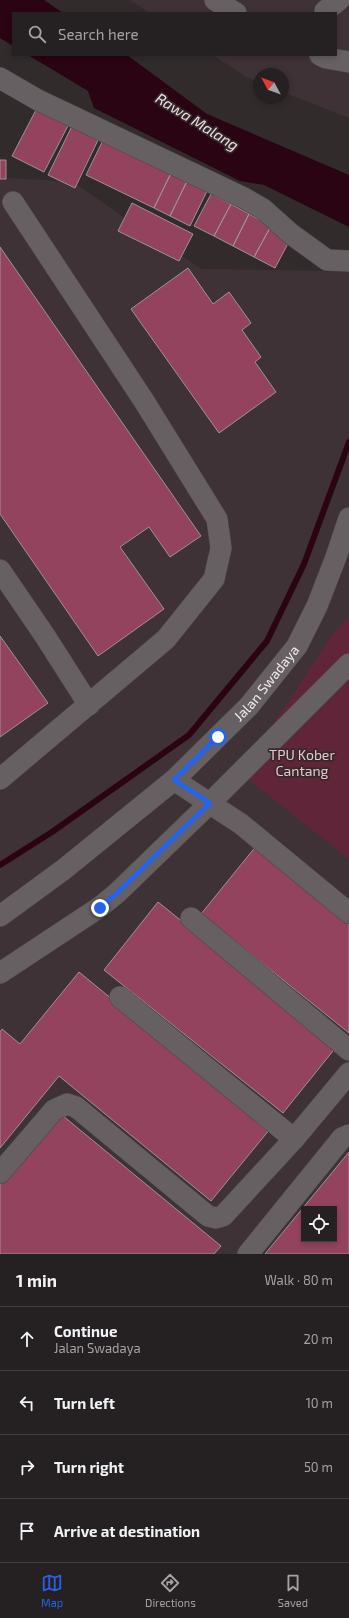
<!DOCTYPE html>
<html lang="en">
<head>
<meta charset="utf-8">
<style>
  :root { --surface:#252021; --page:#2d282a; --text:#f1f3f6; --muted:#a3a3a5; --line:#423e3f; --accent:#2563eb }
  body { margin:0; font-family:"Exo 2",sans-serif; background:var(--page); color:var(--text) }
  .controls { position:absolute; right:12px; bottom:12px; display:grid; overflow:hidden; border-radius:0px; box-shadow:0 2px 6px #0003 }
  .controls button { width:36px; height:36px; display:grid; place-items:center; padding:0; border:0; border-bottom:1px solid var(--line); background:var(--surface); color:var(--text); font:20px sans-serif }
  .compass { position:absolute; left:253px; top:68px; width:36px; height:36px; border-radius:50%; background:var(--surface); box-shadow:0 2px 6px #0003; rotate:311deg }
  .stop { position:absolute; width:12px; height:12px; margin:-9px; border:3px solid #2563eb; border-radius:50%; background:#fff }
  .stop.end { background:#2563eb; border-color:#fff; box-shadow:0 1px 4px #0008 }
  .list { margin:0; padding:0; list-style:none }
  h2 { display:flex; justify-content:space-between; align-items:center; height:52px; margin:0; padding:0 16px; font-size:17px }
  h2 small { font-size:13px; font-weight:400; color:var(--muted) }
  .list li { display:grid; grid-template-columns:26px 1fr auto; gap:12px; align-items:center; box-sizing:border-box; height:64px; padding:0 16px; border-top:1px solid var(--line) }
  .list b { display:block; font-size:15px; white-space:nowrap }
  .list p { margin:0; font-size:13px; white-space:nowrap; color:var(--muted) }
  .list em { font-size:13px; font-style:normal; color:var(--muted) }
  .icon { flex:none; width:22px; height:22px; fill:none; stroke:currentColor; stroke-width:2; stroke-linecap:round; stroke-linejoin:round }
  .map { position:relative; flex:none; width:349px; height:1254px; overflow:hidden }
  .search { position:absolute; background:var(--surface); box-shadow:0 2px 6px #0003; left:12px; right:12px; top:12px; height:44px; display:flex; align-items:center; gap:10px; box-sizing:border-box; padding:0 14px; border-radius:0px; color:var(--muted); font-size:15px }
  .sheet { height:308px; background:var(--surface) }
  nav { display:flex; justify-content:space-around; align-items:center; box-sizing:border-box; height:56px; border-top:1px solid var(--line); background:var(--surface); font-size:11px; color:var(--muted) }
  nav a { display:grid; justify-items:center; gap:2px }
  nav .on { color:var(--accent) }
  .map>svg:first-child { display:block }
  .built { fill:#3f3236; fill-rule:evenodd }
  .green { fill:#61253a }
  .water { fill:#2a0413 }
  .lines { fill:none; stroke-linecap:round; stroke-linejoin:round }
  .stream { stroke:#2a0413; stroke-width:6 }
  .building { fill:#93435e; stroke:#9b9395; fill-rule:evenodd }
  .minor-casing { stroke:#4c4748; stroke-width:22 }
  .minor { stroke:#676062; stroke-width:21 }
  .route { stroke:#2563eb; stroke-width:5 }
  .labels { text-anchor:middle; stroke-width:3.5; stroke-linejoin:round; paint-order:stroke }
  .street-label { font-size:14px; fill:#eeeaeb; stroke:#312b2c }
  .park-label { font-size:14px; fill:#f1c2ce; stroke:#312b2c }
  .water-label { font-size:15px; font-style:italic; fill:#f5dce3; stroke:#312b2c }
</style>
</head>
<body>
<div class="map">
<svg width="349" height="1254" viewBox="0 0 349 1254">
  <rect width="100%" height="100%" fill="#312b2c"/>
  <!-- built -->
  <path class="built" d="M130,0H349V118L283,92V74H259V82L246,77L213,55H336V13H149Z
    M12,178L73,182L161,243L202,269L329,271L349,260V1254H0V180ZM304,1209H334V1239H304Z"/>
  <!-- green -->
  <path class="green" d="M349,616V859L239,772L294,694L327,642Z"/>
  <!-- water -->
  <path class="water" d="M0,0H44L63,13H13V46L0,38Z
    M28,55H127L207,114L349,175V227L264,185L240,181L94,108L88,91Z"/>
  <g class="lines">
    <!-- stream -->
    <path class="stream" d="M0,865L52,832L189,735L267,641L304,564L349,442"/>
  </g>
  <!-- building -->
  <path class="building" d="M38,106L70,122L44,172L12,156Z
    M73,124L100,136L75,188L48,175Z
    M105,136L173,169L154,208L86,175Z
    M0,160H6V179H0Z
    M173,169L189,177L170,216L154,208Z
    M189,177L209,187L190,226L170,216Z
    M211,194L231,204L214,236L194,226Z
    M132,203L193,234L179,261L118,231Z
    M231,204L249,214L233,246L214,236Z
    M249,214L271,226L254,257L233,246Z
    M271,226L292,236L275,268L254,257Z
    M0,247L201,536L170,557L149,527L120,547L164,609L98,656L0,514Z
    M188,268L213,304L229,292L251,323L242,330L261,357L255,362L276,392L219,433L131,309Z
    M0,636L48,703L0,737Z
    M257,845L349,919V1033L201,914Z
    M158,902L337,1046L283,1113L104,970Z
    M79,972L270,1129L211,1201L59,1076L0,1148V1032L2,1029L20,1044Z
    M57,1111L221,1246L214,1254H0V1179Z
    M349,1152V1254H265ZM304,1209H334V1239H304Z"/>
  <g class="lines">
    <defs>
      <g id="minor">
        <path d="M215,0L236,13"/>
        <path d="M325,11L339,0"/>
        <path d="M320,55L326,58L349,62"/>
        <path d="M0,78L38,100L244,198L263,209L291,234L327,260L349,261"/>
        <path d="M0,570L45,636L89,705"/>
        <path d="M0,779L166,639L214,579L221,548L217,519L144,401L13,202"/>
        <path d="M174,780L241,824L349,913"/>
        <path id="s1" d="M0,916L63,870L174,780L249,706L297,646L317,606L336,557L349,518"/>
        <path d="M191,918L349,1050"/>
        <path d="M0,973L100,907L117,893L210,803L349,664"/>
        <path d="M120,997L294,1139"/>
        <path d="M0,1173L54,1110L67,1104L76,1107L208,1216L216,1218L223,1216L294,1139L349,1073"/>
        <path d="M248,1254L342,1138L349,1135"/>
      </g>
    </defs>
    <!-- minor casing -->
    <use href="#minor" class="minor-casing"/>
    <!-- minor -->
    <use href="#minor" class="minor"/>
  </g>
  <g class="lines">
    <!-- route -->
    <path class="route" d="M100,908L117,893L210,803L174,780L218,737"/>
  </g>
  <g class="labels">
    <!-- street labels -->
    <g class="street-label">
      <text dy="5" stroke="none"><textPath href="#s1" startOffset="355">Jalan Swadaya</textPath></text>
    </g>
    <!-- park labels -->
    <g class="park-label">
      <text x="302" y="760">TPU Kober<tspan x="302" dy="16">Cantang</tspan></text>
    </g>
    <!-- water labels -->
    <g class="water-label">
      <text transform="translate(197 122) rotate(32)" y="5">Rawa Malang</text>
    </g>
  </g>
</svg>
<div class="controls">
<button><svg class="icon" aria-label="locate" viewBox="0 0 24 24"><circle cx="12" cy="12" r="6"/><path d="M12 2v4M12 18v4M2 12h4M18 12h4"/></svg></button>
</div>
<svg class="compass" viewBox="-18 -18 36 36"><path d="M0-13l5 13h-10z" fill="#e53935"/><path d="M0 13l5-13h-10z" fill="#a3a3a5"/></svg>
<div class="stop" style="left:218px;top:737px"></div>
<div class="stop end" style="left:100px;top:908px"></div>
<div class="search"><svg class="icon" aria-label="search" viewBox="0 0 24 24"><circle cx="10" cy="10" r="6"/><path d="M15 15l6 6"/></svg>Search here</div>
</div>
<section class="sheet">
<h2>1 min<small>Walk · 80 m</small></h2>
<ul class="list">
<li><svg class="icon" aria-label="ahead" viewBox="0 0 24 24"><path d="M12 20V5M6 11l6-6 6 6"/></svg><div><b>Continue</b><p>Jalan Swadaya</p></div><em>20 m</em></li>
<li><svg class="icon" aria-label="left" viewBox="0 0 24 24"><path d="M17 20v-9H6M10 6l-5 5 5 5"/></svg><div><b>Turn left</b></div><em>10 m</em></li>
<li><svg class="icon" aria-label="right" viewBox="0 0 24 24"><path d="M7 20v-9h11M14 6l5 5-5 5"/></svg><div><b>Turn right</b></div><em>50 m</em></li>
<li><svg class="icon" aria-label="arrive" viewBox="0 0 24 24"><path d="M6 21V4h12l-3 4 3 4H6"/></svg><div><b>Arrive at destination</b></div></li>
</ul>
</section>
<nav>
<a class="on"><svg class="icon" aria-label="map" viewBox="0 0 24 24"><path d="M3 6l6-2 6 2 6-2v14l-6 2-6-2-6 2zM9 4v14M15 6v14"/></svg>Map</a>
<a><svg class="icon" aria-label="directions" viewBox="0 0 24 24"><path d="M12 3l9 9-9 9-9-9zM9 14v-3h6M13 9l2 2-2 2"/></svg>Directions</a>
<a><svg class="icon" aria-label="saved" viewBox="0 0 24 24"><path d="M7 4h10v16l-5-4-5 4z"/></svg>Saved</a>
</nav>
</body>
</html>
